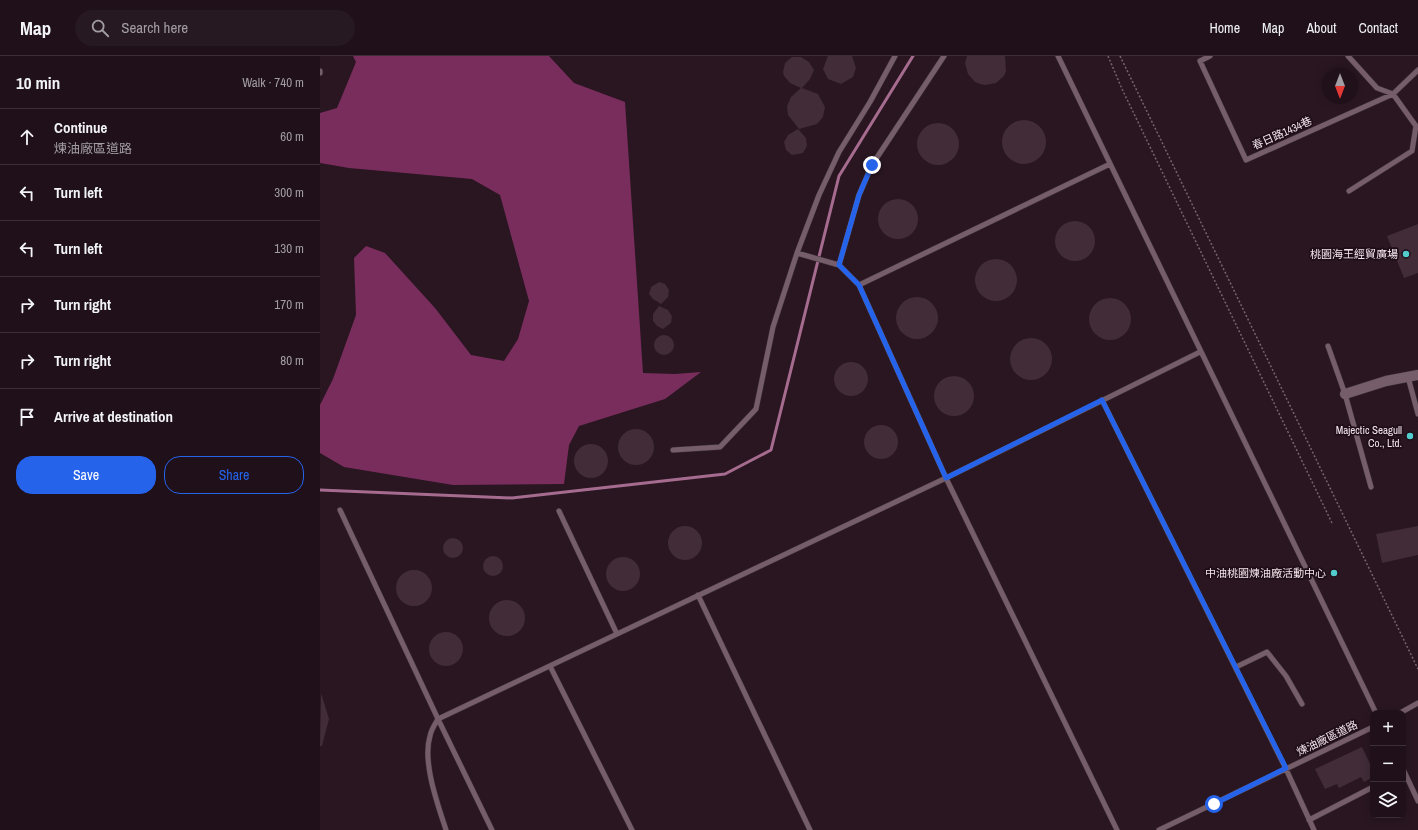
<!DOCTYPE html>
<html lang="en">
<head>
<meta charset="utf-8">
<style>
  :root { --surface:#1f1019; --page:#271922; --text:#f1f3f6; --muted:#a19da2; --line:#3c3038; --accent:#2563eb }
  body { margin:0; font-family:"Archivo Narrow","Noto Sans TC",sans-serif; background:var(--page); color:var(--text) }
  .controls { position:absolute; right:12px; bottom:12px; display:grid; overflow:hidden; border-radius:8px; box-shadow:0 2px 10px #0003 }
  .controls button { width:36px; height:36px; display:grid; place-items:center; padding:0; border:0; border-bottom:1px solid var(--line); background:var(--surface); color:var(--text); font:20px sans-serif }
  .compass { position:absolute; left:1002px; top:12px; width:36px; height:36px; border-radius:50%; background:var(--surface); box-shadow:0 2px 10px #0003; rotate:180deg }
  .stop { position:absolute; width:12px; height:12px; margin:-9px; border:3px solid #2563eb; border-radius:50%; background:#fff }
  .stop.end { background:#2563eb; border-color:#fff; box-shadow:0 1px 4px #0008 }
  .list { margin:0; padding:0; list-style:none }
  h2 { display:flex; justify-content:space-between; align-items:center; height:52px; margin:0; padding:0 16px; font-size:17px }
  h2 small { font-size:13px; font-weight:400; color:var(--muted) }
  .list li { display:grid; grid-template-columns:26px 1fr auto; gap:12px; align-items:center; box-sizing:border-box; height:56px; padding:0 16px; border-top:1px solid var(--line) }
  .list b { display:block; font-size:15px; white-space:nowrap }
  .list p { margin:0; font-size:13px; white-space:nowrap; color:var(--muted) }
  .list em { font-size:13px; font-style:normal; color:var(--muted) }
  .actions { display:flex; gap:8px; padding:12px 16px }
  .actions a { flex:1; padding:9px 0; border:1px solid var(--accent); border-radius:16px; text-align:center; font-size:14px; color:var(--accent) }
  .actions .main { background:var(--accent); color:#fff }
  .icon { flex:none; width:22px; height:22px; fill:none; stroke:currentColor; stroke-width:2; stroke-linecap:round; stroke-linejoin:round }
  .map { position:relative; flex:none; width:1098px; height:774px; overflow:hidden }
  header { display:flex; align-items:center; gap:24px; box-sizing:border-box; height:56px; padding:0 20px; background:var(--surface); border-bottom:1px solid var(--line) }
  header strong { font-size:19px }
  nav { display:flex; gap:22px; margin-inline-start:auto; font-size:14px }
  .search { width:280px; height:36px; background:var(--page); display:flex; align-items:center; gap:10px; box-sizing:border-box; padding:0 14px; border-radius:22px; color:var(--muted); font-size:15px }
  main { display:flex }
  aside { flex:1; background:var(--surface) }
  .map>svg:first-child { display:block }
  .forest { fill:#792d5d }
  .lines { fill:none; stroke-linecap:round; stroke-linejoin:round }
  .stream { stroke:#a66c8f; stroke-width:3 }
  .building { fill:#412c38 }
  .lane-casing { stroke:#3d3037; stroke-width:6 }
  .street-casing { stroke:#3d3037; stroke-width:11 }
  .path { stroke:#75646e; stroke-width:1.5; stroke-dasharray:2 2; stroke-linecap:butt }
  .lane { stroke:#755d6a; stroke-width:5 }
  .street { stroke:#755d6a; stroke-width:10 }
  .route { stroke:#2563eb; stroke-width:5 }
  .poi-dot { fill:#52cdcc; stroke:#1f0d17; stroke-width:1.5 }
  .labels { text-anchor:middle; stroke-width:3.5; stroke-linejoin:round; paint-order:stroke }
  .street-label { font-size:11px; fill:#f3e5ec; stroke:#1f0d17 }
  .poi-label { font-size:11px; fill:#f3e5ec; stroke:#1f0d17; text-anchor:end }
</style>
</head>
<body>
<header>
<strong>Map</strong>
<div class="search"><svg class="icon" aria-label="search" viewBox="0 0 24 24"><circle cx="10" cy="10" r="6"/><path d="M15 15l6 6"/></svg>Search here</div>
<nav><a>Home</a><a>Map</a><a>About</a><a>Contact</a></nav>
</header>
<main>
<aside>
<h2>10 min<small>Walk · 740 m</small></h2>
<ul class="list">
<li><svg class="icon" aria-label="ahead" viewBox="0 0 24 24"><path d="M12 20V5M6 11l6-6 6 6"/></svg><div><b>Continue</b><p>煉油廠區道路</p></div><em>60 m</em></li>
<li><svg class="icon" aria-label="left" viewBox="0 0 24 24"><path d="M17 20v-9H6M10 6l-5 5 5 5"/></svg><div><b>Turn left</b></div><em>300 m</em></li>
<li><svg class="icon" aria-label="left" viewBox="0 0 24 24"><path d="M17 20v-9H6M10 6l-5 5 5 5"/></svg><div><b>Turn left</b></div><em>130 m</em></li>
<li><svg class="icon" aria-label="right" viewBox="0 0 24 24"><path d="M7 20v-9h11M14 6l5 5-5 5"/></svg><div><b>Turn right</b></div><em>170 m</em></li>
<li><svg class="icon" aria-label="right" viewBox="0 0 24 24"><path d="M7 20v-9h11M14 6l5 5-5 5"/></svg><div><b>Turn right</b></div><em>80 m</em></li>
<li><svg class="icon" aria-label="arrive" viewBox="0 0 24 24"><path d="M6 21V4h12l-3 4 3 4H6"/></svg><div><b>Arrive at destination</b></div></li>
</ul>
<div class="actions"><a class="main">Save</a><a>Share</a></div>
</aside>
<div class="map">
<svg width="1098" height="774" viewBox="0 0 1098 774">
  <rect width="100%" height="100%" fill="#291621"/>
  <!-- forest -->
  <path class="forest" d="M33,0H229L254,27L305,46L323,317L355,318L381,316L345,343L259,370L249,389L244,428L133,429L24,411L0,397V349L13,323L36,259L34,202L46,190L65,197L115,252L151,299L184,305L198,283L209,245L180,139L152,123L29,112L0,107V57L17,52L36,6Z"/>
  <g class="lines">
    <!-- stream -->
    <path class="stream" d="M0,434L192,442L405,418L451,394L519,120L593,0"/>
  </g>
  <!-- building -->
  <path class="building" d="M508,0H532L536,12L533,21L521,28L508,23L503,13Z
    M647,0H685L686,15L684,20L676,27L665,29L660,28L655,26L648,18L645,7Z
    M472,1H481L489,6L494,14L490,23L482,32L498,38L505,51L503,61L497,68L479,73L468,59L467,50L471,41L481,32L470,27L464,20L463,16L465,7Z
    M682 86a22 22 0 1 1 44 0a22 22 0 1 1-44 0Z
    M597 88a21 21 0 1 1 42 0a21 21 0 1 1-42 0Z
    M478,73L486,82L487,90L483,97L472,99L466,94L464,86L468,79Z
    M558 163a20 20 0 1 1 40 0a20 20 0 1 1-40 0Z
    M735 185a20 20 0 1 1 40 0a20 20 0 1 1-40 0Z
    M1098,168V217L1084,222L1067,180Z
    M655 224a21 21 0 1 1 42 0a21 21 0 1 1-42 0Z
    M339,226L345,228L349,234L348,241L341,248L333,243L329,238L331,231Z
    M576 262a21 21 0 1 1 42 0a21 21 0 1 1-42 0Z
    M769 263a21 21 0 1 1 42 0a21 21 0 1 1-42 0Z
    M339,250L348,254L352,260L351,267L343,273L337,270L333,265V258Z
    M334 289a10 10 0 1 1 20 0a10 10 0 1 1-20 0Z
    M690 303a21 21 0 1 1 42 0a21 21 0 1 1-42 0Z
    M514 323a17 17 0 1 1 34 0a17 17 0 1 1-34 0Z
    M614 340a20 20 0 1 1 40 0a20 20 0 1 1-40 0Z
    M544 386a17 17 0 1 1 34 0a17 17 0 1 1-34 0Z
    M298 391a18 18 0 1 1 36 0a18 18 0 1 1-36 0Z
    M254 405a17 17 0 1 1 34 0a17 17 0 1 1-34 0Z
    M1098,470V499L1062,507L1056,478Z
    M348 487a17 17 0 1 1 34 0a17 17 0 1 1-34 0Z
    M123 492a10 10 0 1 1 20 0a10 10 0 1 1-20 0Z
    M163 510a10 10 0 1 1 20 0a10 10 0 1 1-20 0Z
    M286 518a17 17 0 1 1 34 0a17 17 0 1 1-34 0Z
    M76 532a18 18 0 1 1 36 0a18 18 0 1 1-36 0Z
    M169 562a18 18 0 1 1 36 0a18 18 0 1 1-36 0Z
    M109 593a17 17 0 1 1 34 0a17 17 0 1 1-34 0Z
    M1,637L9,663L2,690H0Z
    M1042,691L1053,714V721L1044,726L1041,721L1019,732L1017,728L1005,733L995,713Z"/>
  <g class="lines">
    <defs>
      <path id="lane" d="M738,0L1056,657
        M890,0L880,5L926,104L1073,38L1098,14
        M1028,0L1057,32L1073,38L1096,70L1092,95L1029,135
        M0,15V17
        M477,197L519,209L539,229L626,422L797,774
        M519,209L539,139L552,109L624,0
        M539,229L790,108
        M1008,290L1025,338L1051,431
        M1088,321L1098,358
        M782,344L966,713L994,774
        M353,394L400,391L436,353L453,271L477,197L499,139L519,96L550,46L575,0
        M20,454L118,663L172,774
        M239,455L297,578
        M378,539L490,774
        M230,610L312,774
        M916,611L947,596L966,620L982,648
        M1080,657L1098,647
        M1083,713L1098,745
        M989,764L1053,731
        M126,774C118,749 102,706 110,680C111,674 115,668 118,663L626,422L880,296
        M839,774L1053,671"/>
      <path id="street" d="M1025,338L1066,325L1098,319"/>
    </defs>
    <!-- lane casing -->
    <use href="#lane" class="lane-casing"/>
    <!-- street casing -->
    <use href="#street" class="street-casing"/>
    <!-- path -->
    <path class="path" d="M788,0L802,33L1012,467
      M800,0L1098,613"/>
    <!-- lane -->
    <use href="#lane" class="lane"/>
    <!-- street -->
    <use href="#street" class="street"/>
  </g>
  <g class="lines">
    <!-- route -->
    <path class="route" d="M552,109L539,139L519,209L539,229L626,422L782,344L966,712L894,748"/>
  </g>
  <!-- markers -->
  <g class="poi-dot">
    <circle cx="1086" cy="198" r="4"/>
    <circle cx="1090" cy="380" r="4"/>
    <circle cx="1014" cy="517" r="4"/>
  </g>
  <g class="labels">
    <!-- street labels -->
    <g class="street-label">
      <text transform="translate(962 77) rotate(-24)" y="4">春日路1434巷</text>
      <text transform="translate(1007 682) rotate(-26)" y="4">煉油廠區道路</text>
    </g>
    <!-- poi labels -->
    <g class="poi-label">
      <text x="1078" y="202">桃園海王經貿廣場</text>
      <text x="1082" y="378">Majectic Seagull<tspan x="1082" dy="13">Co., Ltd.</tspan></text>
      <text x="1006" y="521">中油桃園煉油廠活動中心</text>
    </g>
  </g>
</svg>
<div class="controls">
<button>+</button>
<button>−</button>
<button><svg class="icon" aria-label="layers" viewBox="0 0 24 24"><path d="M12 4l9 5-9 5-9-5zM3 14l9 5 9-5"/></svg></button>
</div>
<svg class="compass" viewBox="-18 -18 36 36"><path d="M0-13l5 13h-10z" fill="#e53935"/><path d="M0 13l5-13h-10z" fill="#a19da2"/></svg>
<div class="stop" style="left:894px;top:748px"></div>
<div class="stop end" style="left:552px;top:109px"></div>
</div>
</main>
</body>
</html>
